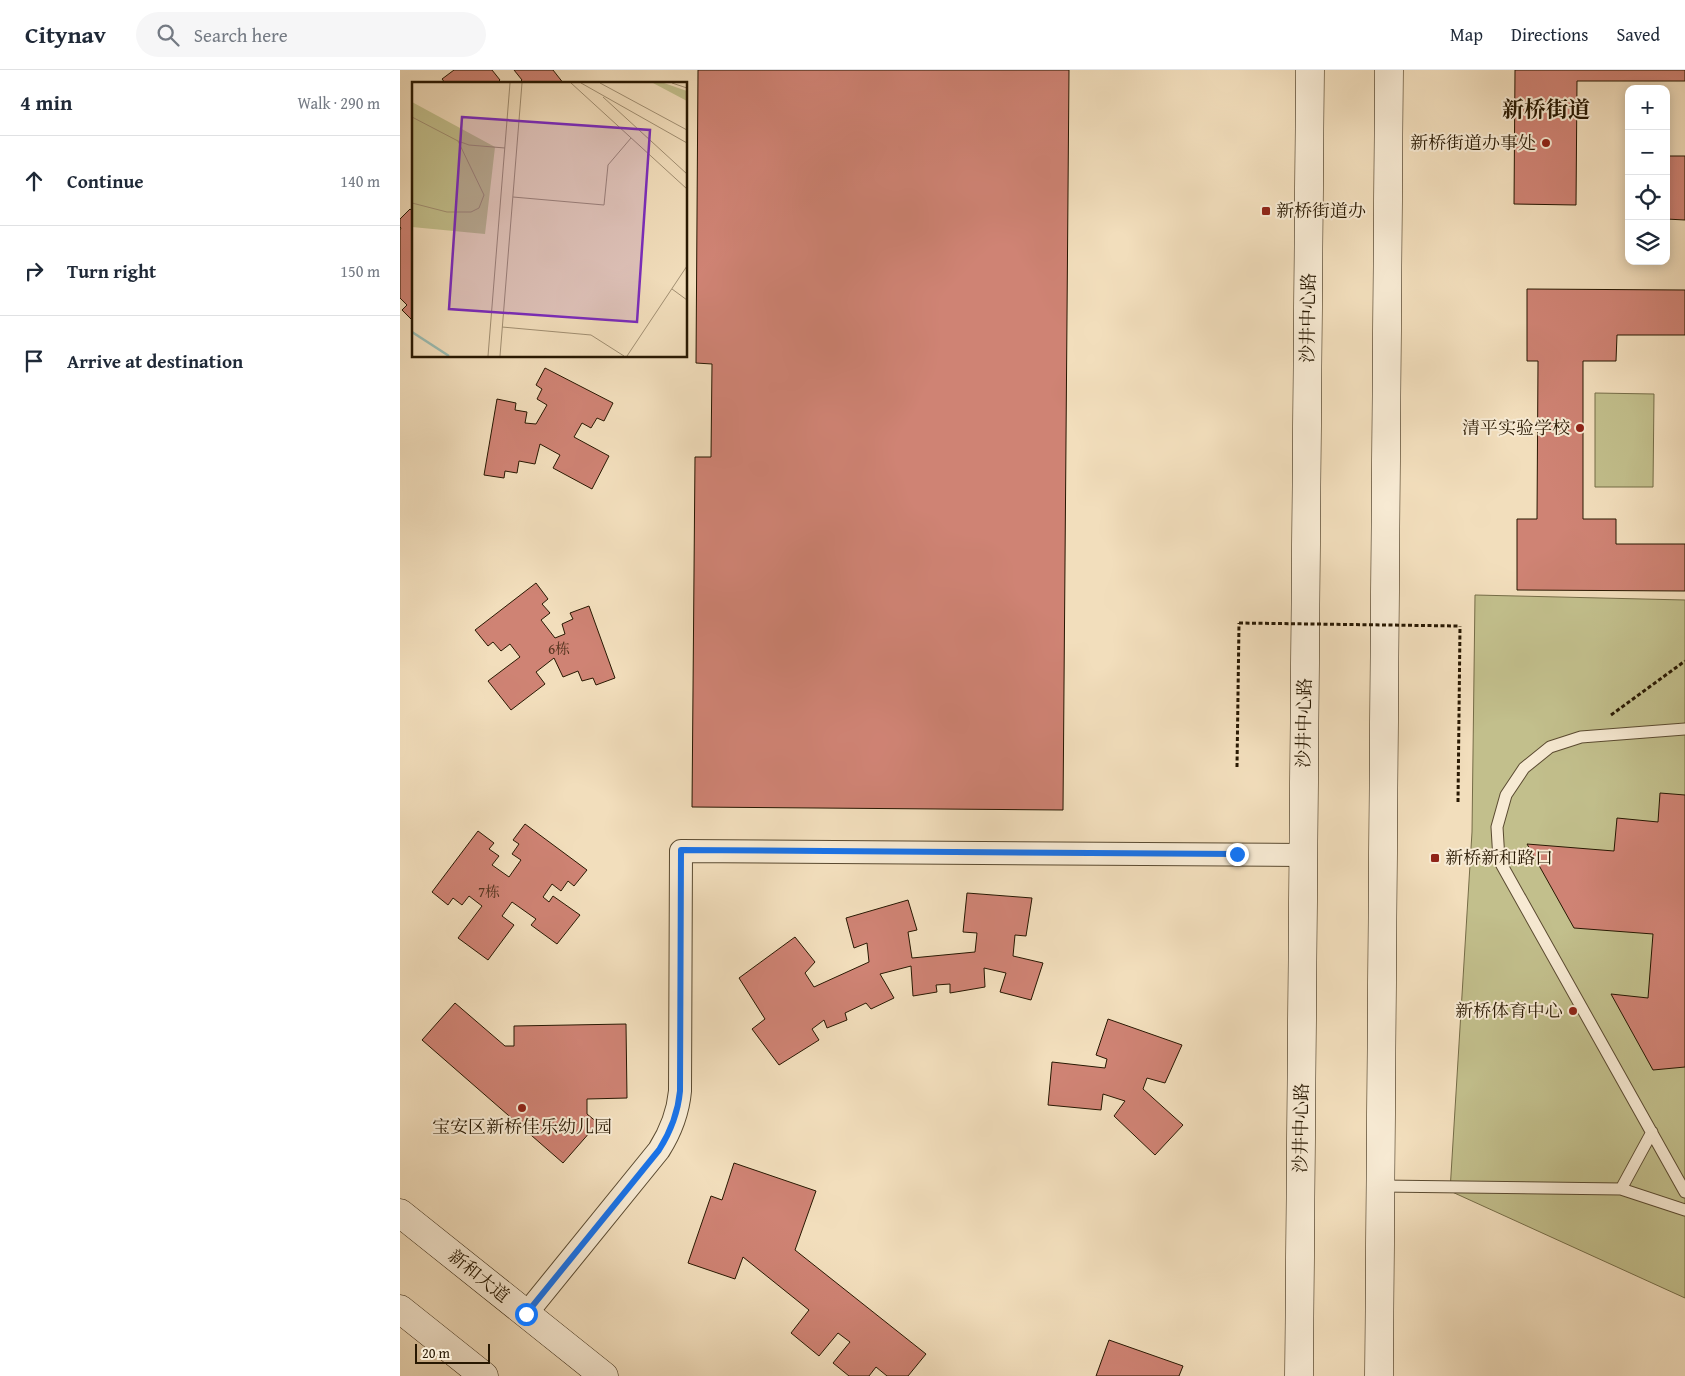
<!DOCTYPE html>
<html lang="en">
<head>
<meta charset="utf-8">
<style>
  :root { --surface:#fff; --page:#f6f6f7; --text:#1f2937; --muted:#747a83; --line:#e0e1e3 }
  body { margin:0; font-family:"Gentium Book Plus","Noto Serif SC",serif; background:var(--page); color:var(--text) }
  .controls { position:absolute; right:15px; top:15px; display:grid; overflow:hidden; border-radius:10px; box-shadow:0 2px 12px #0003 }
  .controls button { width:45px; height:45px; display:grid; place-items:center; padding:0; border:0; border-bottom:1px solid var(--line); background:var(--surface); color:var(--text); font:25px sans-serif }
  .scale { position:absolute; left:15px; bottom:12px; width:75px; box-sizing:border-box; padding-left:5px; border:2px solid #281802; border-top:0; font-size:14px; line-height:18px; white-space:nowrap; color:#281802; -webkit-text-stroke:4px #f7ead3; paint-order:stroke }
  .stop { position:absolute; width:15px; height:15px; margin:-11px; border:4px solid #1a73e8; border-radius:50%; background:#fff }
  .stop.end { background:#1a73e8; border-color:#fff; box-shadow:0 1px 5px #0008 }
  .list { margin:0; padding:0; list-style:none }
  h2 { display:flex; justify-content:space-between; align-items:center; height:65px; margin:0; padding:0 20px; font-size:21px }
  h2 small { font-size:16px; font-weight:400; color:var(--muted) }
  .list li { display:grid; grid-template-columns:32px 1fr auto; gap:15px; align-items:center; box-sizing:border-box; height:90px; padding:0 20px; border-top:1px solid var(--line) }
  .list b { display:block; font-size:19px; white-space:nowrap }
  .list em { font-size:16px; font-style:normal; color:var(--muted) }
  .icon { flex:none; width:28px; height:28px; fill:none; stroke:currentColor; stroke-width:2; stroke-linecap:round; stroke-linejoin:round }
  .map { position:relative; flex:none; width:1285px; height:1306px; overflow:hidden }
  header { display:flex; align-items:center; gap:30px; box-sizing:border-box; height:70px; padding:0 25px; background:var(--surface); border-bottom:1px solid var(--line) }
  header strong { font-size:24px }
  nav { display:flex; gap:28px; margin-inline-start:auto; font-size:18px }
  .search { width:350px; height:45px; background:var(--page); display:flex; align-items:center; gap:12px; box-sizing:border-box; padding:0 18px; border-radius:28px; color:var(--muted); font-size:19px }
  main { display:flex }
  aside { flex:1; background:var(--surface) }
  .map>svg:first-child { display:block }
  .green { fill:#c2bf8c; stroke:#756c47 }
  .building { fill:#cf8374; stroke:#281802 }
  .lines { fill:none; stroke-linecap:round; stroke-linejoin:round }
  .lane-casing { stroke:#5a4a30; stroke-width:13 }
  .street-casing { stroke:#5a4a30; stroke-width:24 }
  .secondary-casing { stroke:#281802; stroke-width:29 }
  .path { stroke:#281802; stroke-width:3; stroke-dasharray:4 2.5; stroke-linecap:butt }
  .lane { stroke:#f7ead3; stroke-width:11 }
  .street { stroke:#f7ead3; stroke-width:22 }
  .secondary { stroke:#f7ead3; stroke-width:28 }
  .path-bridge { stroke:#281802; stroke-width:3; stroke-dasharray:4 2.5; stroke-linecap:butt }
  .route { stroke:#1a73e8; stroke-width:6 }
  .poi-dot { fill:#8f2418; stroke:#f7ead3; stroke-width:2 }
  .labels { text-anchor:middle; stroke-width:4; stroke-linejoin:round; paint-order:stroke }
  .number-label { font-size:15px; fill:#52331e }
  .poi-label { font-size:18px; fill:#281802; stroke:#f7ead3; text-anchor:end }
  .street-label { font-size:18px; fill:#281802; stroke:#f7ead3 }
  .district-label { font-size:22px; font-weight:bold; fill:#281802; stroke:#f7ead3 }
  .inset-river { fill:none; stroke:#9bbcb2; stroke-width:2.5 }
  .inset-road { fill:none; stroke:#a18f72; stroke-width:1 }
  .view { fill:#7b2cbf; fill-opacity:0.15; stroke:#7b2cbf; stroke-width:2.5 }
  .inset-edge { fill:none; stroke:#281802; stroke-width:2.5 }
</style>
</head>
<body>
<header>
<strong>Citynav</strong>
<div class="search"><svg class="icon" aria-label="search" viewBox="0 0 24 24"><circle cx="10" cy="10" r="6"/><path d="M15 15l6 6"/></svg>Search here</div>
<nav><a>Map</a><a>Directions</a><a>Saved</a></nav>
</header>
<main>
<aside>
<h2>4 min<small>Walk · 290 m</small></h2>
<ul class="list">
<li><svg class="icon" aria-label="ahead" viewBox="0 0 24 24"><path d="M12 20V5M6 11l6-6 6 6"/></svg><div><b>Continue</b></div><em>140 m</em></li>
<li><svg class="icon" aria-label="right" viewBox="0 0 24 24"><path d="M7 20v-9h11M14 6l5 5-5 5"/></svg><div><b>Turn right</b></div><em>150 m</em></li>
<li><svg class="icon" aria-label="arrive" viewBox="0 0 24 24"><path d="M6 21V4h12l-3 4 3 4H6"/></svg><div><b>Arrive at destination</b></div></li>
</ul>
</aside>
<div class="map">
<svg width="1285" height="1306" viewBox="0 0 1285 1306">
  <rect width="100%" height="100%" fill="#f2debc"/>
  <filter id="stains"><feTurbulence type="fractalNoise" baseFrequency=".004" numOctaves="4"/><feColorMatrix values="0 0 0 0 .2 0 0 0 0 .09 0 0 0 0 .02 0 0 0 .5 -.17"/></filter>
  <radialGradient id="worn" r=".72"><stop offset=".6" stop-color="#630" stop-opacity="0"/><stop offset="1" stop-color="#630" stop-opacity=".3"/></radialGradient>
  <!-- green -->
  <path class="green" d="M1195,323L1254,324L1253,417H1195Z
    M1075,525L1285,530V1228L1050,1121L1072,762Z"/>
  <!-- building -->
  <path class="building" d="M54,0H92L100,10L96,14H46L42,9Z
    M114,0H153L164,14H118L122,10Z
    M298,0H669L663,740L292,737L295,387H311L312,294L296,293Z
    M1115,0H1285V11H1177L1176,135L1114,134Z
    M1266,86H1285V150L1266,149Z
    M10,139L14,142V252L2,240L7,235L0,228V160L1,158L0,157V149Z
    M1127,219L1285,220V265H1217L1216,291H1183V449H1216V474H1285V521L1117,520V449H1137L1138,291H1127Z
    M145,298L213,333L204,351L197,348L191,358L182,353L174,367L209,386L192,419L153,398L160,385L140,374L135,394L119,391L117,403L105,401L104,408L84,405L97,329L116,333L115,340L127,342L125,353L136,354L147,335L137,329L142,319L136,315Z
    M136,513L148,529L142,534L150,543L141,550L155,568L165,564L162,554L173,549L170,543L189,536L215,608L196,615L193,608L182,611L178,601L163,607L154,588L136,602L145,614L111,640L88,611L120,587L110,574L101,581L93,572L88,576L75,560Z
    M1260,723L1285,725V997L1253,1000L1211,924L1248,928L1253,864L1174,858L1127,774L1214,781L1217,748L1258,752Z
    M125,754L187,800L174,816L168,811L161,821L152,814L143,827L149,832L153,826L180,845L157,874L131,855L136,849L112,832L102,846L114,855L88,890L58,868L82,836L69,826L62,835L53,828L48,835L32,822L78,761L94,773L89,779L99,786L92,795L109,807L121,790L112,784L119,774L113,770Z
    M567,823L632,828L626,866L615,865L613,886L643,893L631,930L600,922L606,903L584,898L585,917L550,923V914L536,915L537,922L513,926L511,896L480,904L494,928L471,939L466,933L445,943L447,950L427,958L424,950L412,959L419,970L379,995L352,959L365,949L339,908L395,867L415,892L405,903L414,917L469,892L467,873L454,878L446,848L508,830L517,860L508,862L512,888L575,882L577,863L563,862Z
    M55,933L105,976H114V956L226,954L227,1028L187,1029V1044L198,1053L163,1093L22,970Z
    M708,949L782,975L765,1013L747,1008L743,1019L783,1055L755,1085L714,1046L725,1031L703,1024L701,1040L648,1035L652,992L705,998L707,989L696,985Z
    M334,1093L416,1121L395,1180L526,1284L508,1306H487L476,1297L469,1306H449L433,1293L450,1272L438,1263L419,1286L391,1263L409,1240L343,1187L335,1209L288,1193L311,1126L322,1130Z
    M709,1270L783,1296L779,1306H696Z"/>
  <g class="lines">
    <defs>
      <path id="lane" d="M1285,659L1181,667L1150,677L1124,698L1106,725L1097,757L1099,790L1285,1122
        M981,1116L1221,1119L1285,1140
        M1221,1119L1252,1062"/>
      <path id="street" d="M126,1244L259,1080C271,1061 278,1043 280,1021L281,781L903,785"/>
      <path id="secondary" d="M0,1143L204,1306
        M0,1239L84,1306
        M899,1306L910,0
        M979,1306L989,0"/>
    </defs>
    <!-- lane casing -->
    <use href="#lane" class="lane-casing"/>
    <!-- street casing -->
    <use href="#street" class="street-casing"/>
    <!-- secondary casing -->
    <use href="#secondary" class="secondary-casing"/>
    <!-- path -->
    <path class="path" d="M1211,645L1285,591
      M837,697L839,553
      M1058,732L1060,556"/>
    <!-- lane -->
    <use href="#lane" class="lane"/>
    <!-- street -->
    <use href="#street" class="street"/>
    <!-- secondary -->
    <use href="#secondary" class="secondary"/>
    <!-- path-bridge -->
    <path class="path-bridge" d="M839,553L1060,556"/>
  </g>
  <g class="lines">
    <!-- route -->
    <path class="route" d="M126,1244L259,1080C271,1061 278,1043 280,1021L281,780L837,784"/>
  </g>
  <!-- markers -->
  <g class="poi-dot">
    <circle cx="1146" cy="73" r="5"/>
    <rect x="861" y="136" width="10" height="10" rx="2.5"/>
    <circle cx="1180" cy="358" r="5"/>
    <rect x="1030" y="783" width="10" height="10" rx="2.5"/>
    <circle cx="1173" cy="941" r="5"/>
    <circle cx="122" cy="1038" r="5"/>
  </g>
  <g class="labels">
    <!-- number labels -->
    <g class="number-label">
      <text x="159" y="584">6栋</text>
      <text x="89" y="827">7栋</text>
    </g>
    <!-- poi labels -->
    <g class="poi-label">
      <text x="1136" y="79">新桥街道办事处</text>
      <text x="876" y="147" text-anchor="start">新桥街道办</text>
      <text x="1170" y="364">清平实验学校</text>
      <text x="1045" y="794" text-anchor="start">新桥新和路口</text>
      <text x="1163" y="947">新桥体育中心</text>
      <text x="122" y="1063" text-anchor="middle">宝安区新桥佳乐幼儿园</text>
    </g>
    <!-- street labels -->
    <g class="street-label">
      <text transform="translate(908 248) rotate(-89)" y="6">沙井中心路</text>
      <text transform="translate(904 653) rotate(-89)" y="6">沙井中心路</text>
      <text transform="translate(901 1058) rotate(-89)" y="6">沙井中心路</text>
      <text transform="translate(79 1206) rotate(39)" y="6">新和大道</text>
    </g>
    <!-- district labels -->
    <g class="district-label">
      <text x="1146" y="47">新桥街道</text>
    </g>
  </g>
  <!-- overview -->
  <g transform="translate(12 12)">
    <rect width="275" height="275" fill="#f2debc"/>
    <path d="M241,1H252L275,9V19ZM0,20L83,65L73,152L0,145Z" fill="#c2bf8c"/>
    <path class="inset-river" d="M0,250L37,274"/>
    <path class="inset-road" d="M159,1L275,107M169,1L275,61M188,1L275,48M260,1L275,6M191,15L275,92M0,35L46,59L72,113L67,126L59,130H35L0,121M46,59L57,63L93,66M101,115L192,123L196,83L219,56M260,207L275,218M90,245L179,253L212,274M76,274L98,1M88,274L110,1M215,274L275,184"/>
    <path class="view" d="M50,35L238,48L225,240L37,227Z"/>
    <rect width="275" height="275" class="inset-edge"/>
  </g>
  <rect width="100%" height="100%" filter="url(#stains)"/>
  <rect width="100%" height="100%" fill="url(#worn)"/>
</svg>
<div class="controls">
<button>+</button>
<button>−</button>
<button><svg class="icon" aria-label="locate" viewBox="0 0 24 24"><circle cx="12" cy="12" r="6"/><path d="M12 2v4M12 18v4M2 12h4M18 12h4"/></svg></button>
<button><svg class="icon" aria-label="layers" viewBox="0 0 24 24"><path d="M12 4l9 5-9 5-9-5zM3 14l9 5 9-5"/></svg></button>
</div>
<div class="scale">20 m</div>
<div class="stop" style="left:126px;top:1244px"></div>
<div class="stop end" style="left:837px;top:784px"></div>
</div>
</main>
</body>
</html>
